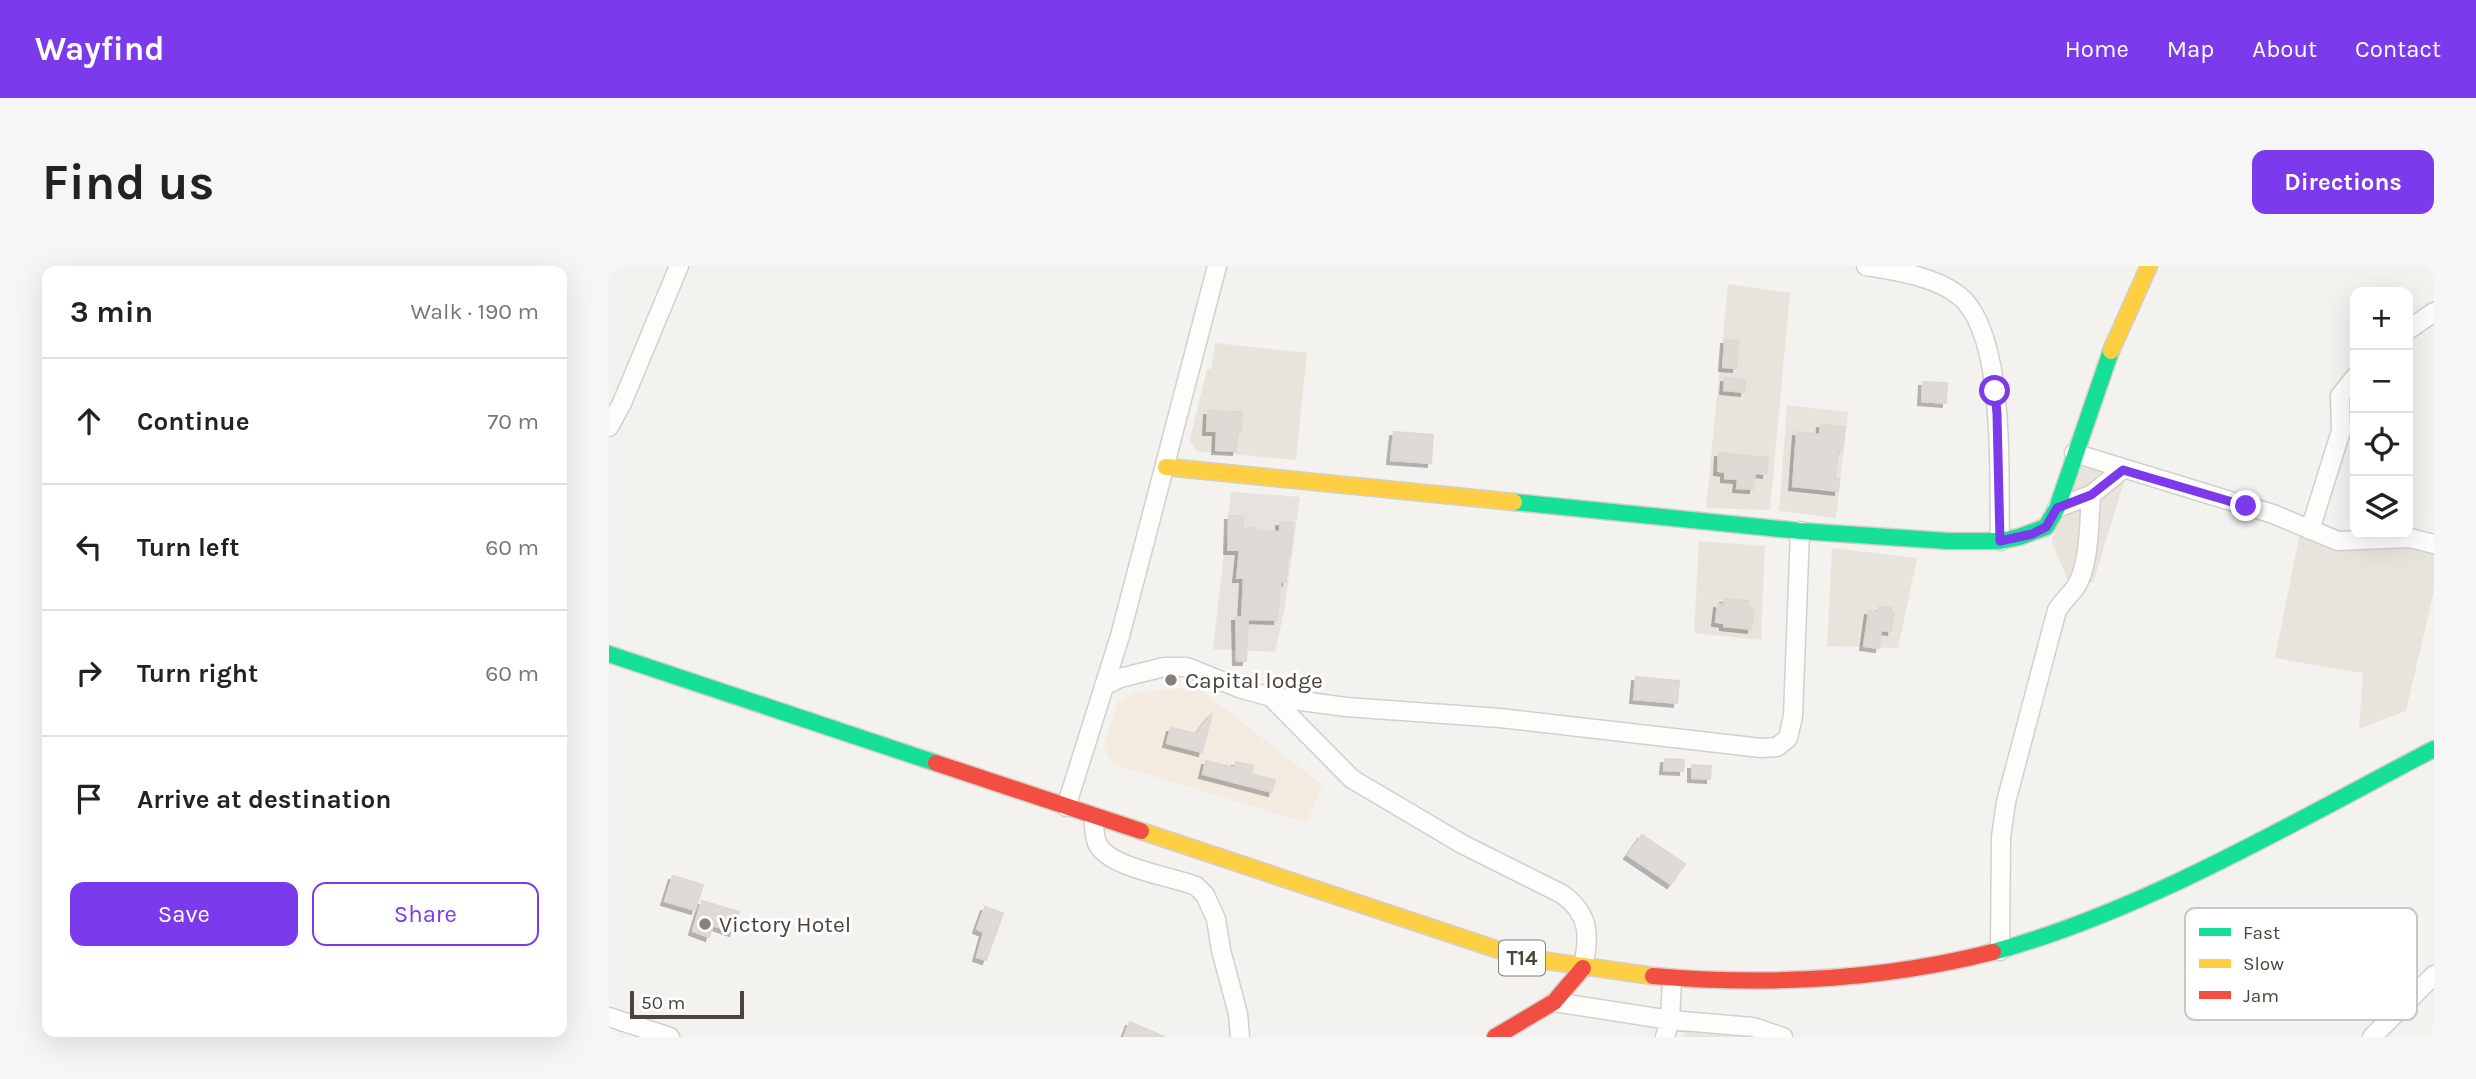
<!DOCTYPE html>
<html lang="en">
<head>
<meta charset="utf-8">
<style>
  :root { --surface:#fff; --page:#f6f6f6; --text:#222; --muted:#767676; --line:#e0e0e0; --accent:#7c3aed }
  body { margin:0; font-family:Karla,sans-serif; background:var(--page); color:var(--text) }
  .controls { position:absolute; right:21px; top:21px; display:grid; overflow:hidden; border-radius:14px; box-shadow:0 7px 28px #0002 }
  .controls button { width:63px; height:63px; display:grid; place-items:center; padding:0; border:0; border-bottom:2px solid var(--line); background:var(--surface); color:var(--text); font:35px sans-serif }
  .scale { position:absolute; left:21px; bottom:18px; width:114px; box-sizing:border-box; padding-left:7px; border:4px solid #4b4439; border-top:0; font-size:19px; line-height:24px; white-space:nowrap; color:#4b4439; -webkit-text-stroke:5px #fff; paint-order:stroke }
  .stop { position:absolute; width:21px; height:21px; margin:-16px; border:5px solid #7c3aed; border-radius:50%; background:#fff }
  .stop.end { background:#7c3aed; border-color:#fff; box-shadow:0 2px 7px #0008 }
  .list { margin:0; padding:0; list-style:none }
  h2 { display:flex; justify-content:space-between; align-items:center; height:91px; margin:0; padding:0 28px; font-size:30px }
  h2 small { font-size:23px; font-weight:400; color:var(--muted) }
  .list li { display:grid; grid-template-columns:46px 1fr auto; gap:21px; align-items:center; box-sizing:border-box; height:126px; padding:0 28px; border-top:2px solid var(--line) }
  .list b { display:block; font-size:26px; white-space:nowrap }
  .list em { font-size:23px; font-style:normal; color:var(--muted) }
  .actions { display:flex; gap:14px; padding:21px 28px }
  .actions a { flex:1; padding:16px 0; border:2px solid var(--accent); border-radius:14px; text-align:center; font-size:24px; color:var(--accent) }
  .actions .main { background:var(--accent); color:#fff }
  .icon { flex:none; width:38px; height:38px; fill:none; stroke:currentColor; stroke-width:2; stroke-linecap:round; stroke-linejoin:round }
  .map { position:relative; flex:none; width:1825px; height:771px; overflow:hidden; border-radius:14px }
  header { display:flex; align-items:center; gap:42px; box-sizing:border-box; height:98px; padding:0 35px; background:var(--accent); color:#fff }
  header strong { font-size:33px }
  nav { display:flex; gap:38px; margin-inline-start:auto; font-size:24px }
  .intro { display:flex; align-items:center; justify-content:space-between; box-sizing:border-box; height:168px; padding:0 42px }
  h1 { margin:0; font-size:49px }
  .button { padding:18px 32px; border-radius:14px; background:var(--accent); color:#fff; font-size:24px; font-weight:700 }
  main { display:flex; gap:42px; padding:0 42px }
  aside { flex:1; background:var(--surface); border-radius:14px; box-shadow:0 7px 28px #0002 }
  .map>svg:first-child { display:block }
  .residential { fill:#e7e4dc }
  .commercial { fill:#f3ebdf }
  .industrial { fill:#e6e2de }
  .building { fill:#dedbd6; stroke:#dcd9d4; stroke-width:2; filter:url(#shadow) }
  .lines { fill:none; stroke-linecap:round; stroke-linejoin:round }
  .street-casing { stroke:#d2d0cb; stroke-width:21 }
  .fast-casing { stroke:#d3cfc5; stroke-width:19 }
  .slow-casing { stroke:#d3cfc5; stroke-width:19 }
  .jam-casing { stroke:#d3cfc5; stroke-width:19 }
  .street { stroke:#fdfdfc; stroke-width:18 }
  .fast { stroke:#16e098; stroke-width:16 }
  .slow { stroke:#ffcf43; stroke-width:16 }
  .jam { stroke:#f24e42; stroke-width:16 }
  .route { stroke:#7c3aed; stroke-width:9 }
  .poi-dot { fill:#868178; stroke:#fff; stroke-width:2.5 }
  .labels { text-anchor:middle; stroke-width:6; stroke-linejoin:round; paint-order:stroke }
  .shield { fill:#fff; stroke:#817c74; stroke-width:2 }
  .shield-label { font-size:21px; font-weight:bold; fill:#4b4439 }
  .poi-label { font-size:23px; fill:#4b4439; stroke:#fff; text-anchor:start }
  .key { fill:#fff; stroke:#c9c7c4; stroke-width:2 }
  .key-label { font-size:19px; fill:#4b4439 }
</style>
</head>
<body>
<header>
<strong>Wayfind</strong>
<nav><a>Home</a><a>Map</a><a>About</a><a>Contact</a></nav>
</header>
<div class="intro"><h1>Find us</h1><a class="button">Directions</a></div>
<main>
<aside>
<h2>3 min<small>Walk · 190 m</small></h2>
<ul class="list">
<li><svg class="icon" aria-label="ahead" viewBox="0 0 24 24"><path d="M12 20V5M6 11l6-6 6 6"/></svg><div><b>Continue</b></div><em>70 m</em></li>
<li><svg class="icon" aria-label="left" viewBox="0 0 24 24"><path d="M17 20v-9H6M10 6l-5 5 5 5"/></svg><div><b>Turn left</b></div><em>60 m</em></li>
<li><svg class="icon" aria-label="right" viewBox="0 0 24 24"><path d="M7 20v-9h11M14 6l5 5-5 5"/></svg><div><b>Turn right</b></div><em>60 m</em></li>
<li><svg class="icon" aria-label="arrive" viewBox="0 0 24 24"><path d="M6 21V4h12l-3 4 3 4H6"/></svg><div><b>Arrive at destination</b></div></li>
</ul>
<div class="actions"><a class="main">Save</a><a>Share</a></div>
</aside>
<div class="map">
<svg width="1825" height="771" viewBox="0 0 1825 771">
  <defs>
    <filter id="shadow"><feDropShadow dx="-4" dy="4" stdDeviation="0" flood-color="#0004"/></filter>
  </defs>
  <rect width="100%" height="100%" fill="#f4f2ee"/>
  <!-- residential -->
  <path class="residential" d="M1119,18L1181,27L1161,244L1097,242Z
    M606,77L698,87L687,194L587,185L581,174L598,103H602Z
    M1178,139L1239,146L1227,252L1170,245Z
    M1466,188L1518,206L1484,317L1458,312L1443,277Z
    M1691,267L1825,284V325L1797,445L1750,463L1754,407L1666,392Z
    M1090,275L1156,280L1152,374L1085,367Z
    M1223,282L1308,292L1289,382L1218,380Z
    M1079,752L1136,771H1074Z"/>
  <!-- commercial -->
  <path class="commercial" d="M588,421L713,519L698,557L504,498L495,482L508,436L526,427Z"/>
  <!-- industrial -->
  <path class="industrial" d="M622,226L691,231L675,345L666,386L604,383Z"/>
  <!-- building -->
  <path class="building" d="M1116,74L1130,75L1127,102L1114,101Z
    M1116,112L1136,114L1135,126L1115,124Z
    M1314,116L1338,117L1337,137L1313,135Z
    M599,145L633,146L632,166H628L627,185L607,184L608,165H598Z
    M1212,158L1236,161L1233,184L1229,183L1226,213H1230L1229,225L1184,220L1188,166L1211,169Z
    M785,166L824,169L822,197L782,194Z
    M1110,187L1159,192L1157,208L1146,207L1144,223L1128,222L1129,213L1116,212V206L1109,205Z
    M620,250H634V262H647L646,265L671,266V256L684,257L681,290H679L677,316L672,315L668,354L639,353L637,395H628L627,351H633L635,312H628L631,284H619Z
    M1115,333L1139,335L1138,341L1145,342L1142,363L1115,360V357L1107,356L1109,338L1115,339Z
    M1270,341L1282,342V346H1285L1282,365L1272,364L1270,382L1255,380L1260,345L1269,346Z
    M1027,411L1070,415L1068,437L1025,433Z
    M603,447L593,486L558,477L562,462L587,468Z
    M1056,493L1075,494L1074,505L1055,504Z
    M597,495L626,502L627,496L644,500L642,508L666,514L663,526L594,508Z
    M1083,499L1102,500L1101,513L1083,512Z
    M1033,569L1076,598L1062,618L1019,589Z
    M64,610L94,619L86,644L56,635Z
    M93,635L130,646L124,666L104,659L100,671L84,665Z
    M376,641L394,647L377,694L368,691L375,666L368,663Z
    M521,756L555,771H515Z"/>
  <g class="lines">
    <defs>
      <path id="street" d="M1257,0C1287,5 1323,10 1348,28C1399,65 1389,216 1391,275
        M1799,64L1825,46
        M0,161L13,137L70,0
        M1465,187L1664,248L1729,275L1801,272L1825,278
        M1448,242L1482,229L1514,203
        M1701,264L1732,165L1731,130L1746,111
        M495,420L511,412L555,401H578L630,422L662,431L737,441L891,452L1152,482L1168,481L1179,472L1184,450L1191,265
        M662,431L743,513L853,578L953,628C982,649 980,670 974,702
        M457,541L511,370L608,0
        M484,550C485,559 485,569 488,577C499,602 562,610 587,620L596,629L607,653L612,684L629,748L631,771
        M1391,685L1392,571L1397,536L1448,344C1453,336 1460,330 1466,322C1481,301 1480,254 1482,229
        M945,736L1061,754L1144,761L1174,771
        M0,751L61,771
        M1056,771L1061,754L1063,714
        M1763,771L1825,709"/>
      <path id="fast" d="M905,236L1191,265L1338,275H1391L1410,271L1437,261L1448,242L1502,85
        M0,388L327,497
        M1384,686C1537,644 1685,556 1825,483"/>
      <path id="slow" d="M1502,85L1540,0
        M557,201L905,236
        M532,565L911,691L1044,710"/>
      <path id="jam" d="M327,497L532,565
        M1044,710C1158,720 1273,714 1384,686
        M886,771L945,736L974,702"/>
    </defs>
    <!-- street casing -->
    <use href="#street" class="street-casing"/>
    <!-- fast casing -->
    <use href="#fast" class="fast-casing"/>
    <!-- slow casing -->
    <use href="#slow" class="slow-casing"/>
    <!-- jam casing -->
    <use href="#jam" class="jam-casing"/>
    <!-- street -->
    <use href="#street" class="street"/>
    <!-- fast -->
    <use href="#fast" class="fast"/>
    <!-- slow -->
    <use href="#slow" class="slow"/>
    <!-- jam -->
    <use href="#jam" class="jam"/>
  </g>
  <g class="lines">
    <!-- route -->
    <path class="route" d="M1386,125L1388,148L1391,275L1423,268L1437,261L1448,242L1482,229L1514,204L1637,240"/>
  </g>
  <!-- markers -->
  <g class="poi-dot">
    <circle cx="562" cy="414" r="7"/>
    <circle cx="96" cy="658" r="7"/>
  </g>
  <g class="labels">
    <!-- shield labels -->
    <rect class="shield" x="890" y="674.5" width="46" height="35" rx="5"/>
    <g class="shield-label">
      <text x="913" y="699">T14</text>
    </g>
    <!-- poi labels -->
    <g class="poi-label">
      <text x="576" y="422">Capital lodge</text>
      <text x="110" y="666">Victory Hotel</text>
    </g>
  </g>
  <!-- legend -->
  <rect x="1576" y="642" width="232" height="112" rx="10" class="key"/>
  <rect x="1590" y="662" width="32" height="8" fill="#16e098"/>
  <rect x="1590" y="693" width="32" height="9" fill="#ffcf43"/>
  <rect x="1590" y="725" width="32" height="8" fill="#f24e42"/>
  <g class="key-label">
    <text x="1634" y="673">Fast</text>
    <text x="1634" y="704">Slow</text>
    <text x="1634" y="736">Jam</text>
  </g>
</svg>
<div class="controls">
<button>+</button>
<button>−</button>
<button><svg class="icon" aria-label="locate" viewBox="0 0 24 24"><circle cx="12" cy="12" r="6"/><path d="M12 2v4M12 18v4M2 12h4M18 12h4"/></svg></button>
<button><svg class="icon" aria-label="layers" viewBox="0 0 24 24"><path d="M12 4l9 5-9 5-9-5zM3 14l9 5 9-5"/></svg></button>
</div>
<div class="scale">50 m</div>
<div class="stop" style="left:1386px;top:125px"></div>
<div class="stop end" style="left:1637px;top:240px"></div>
</div>
</main>
</body>
</html>
